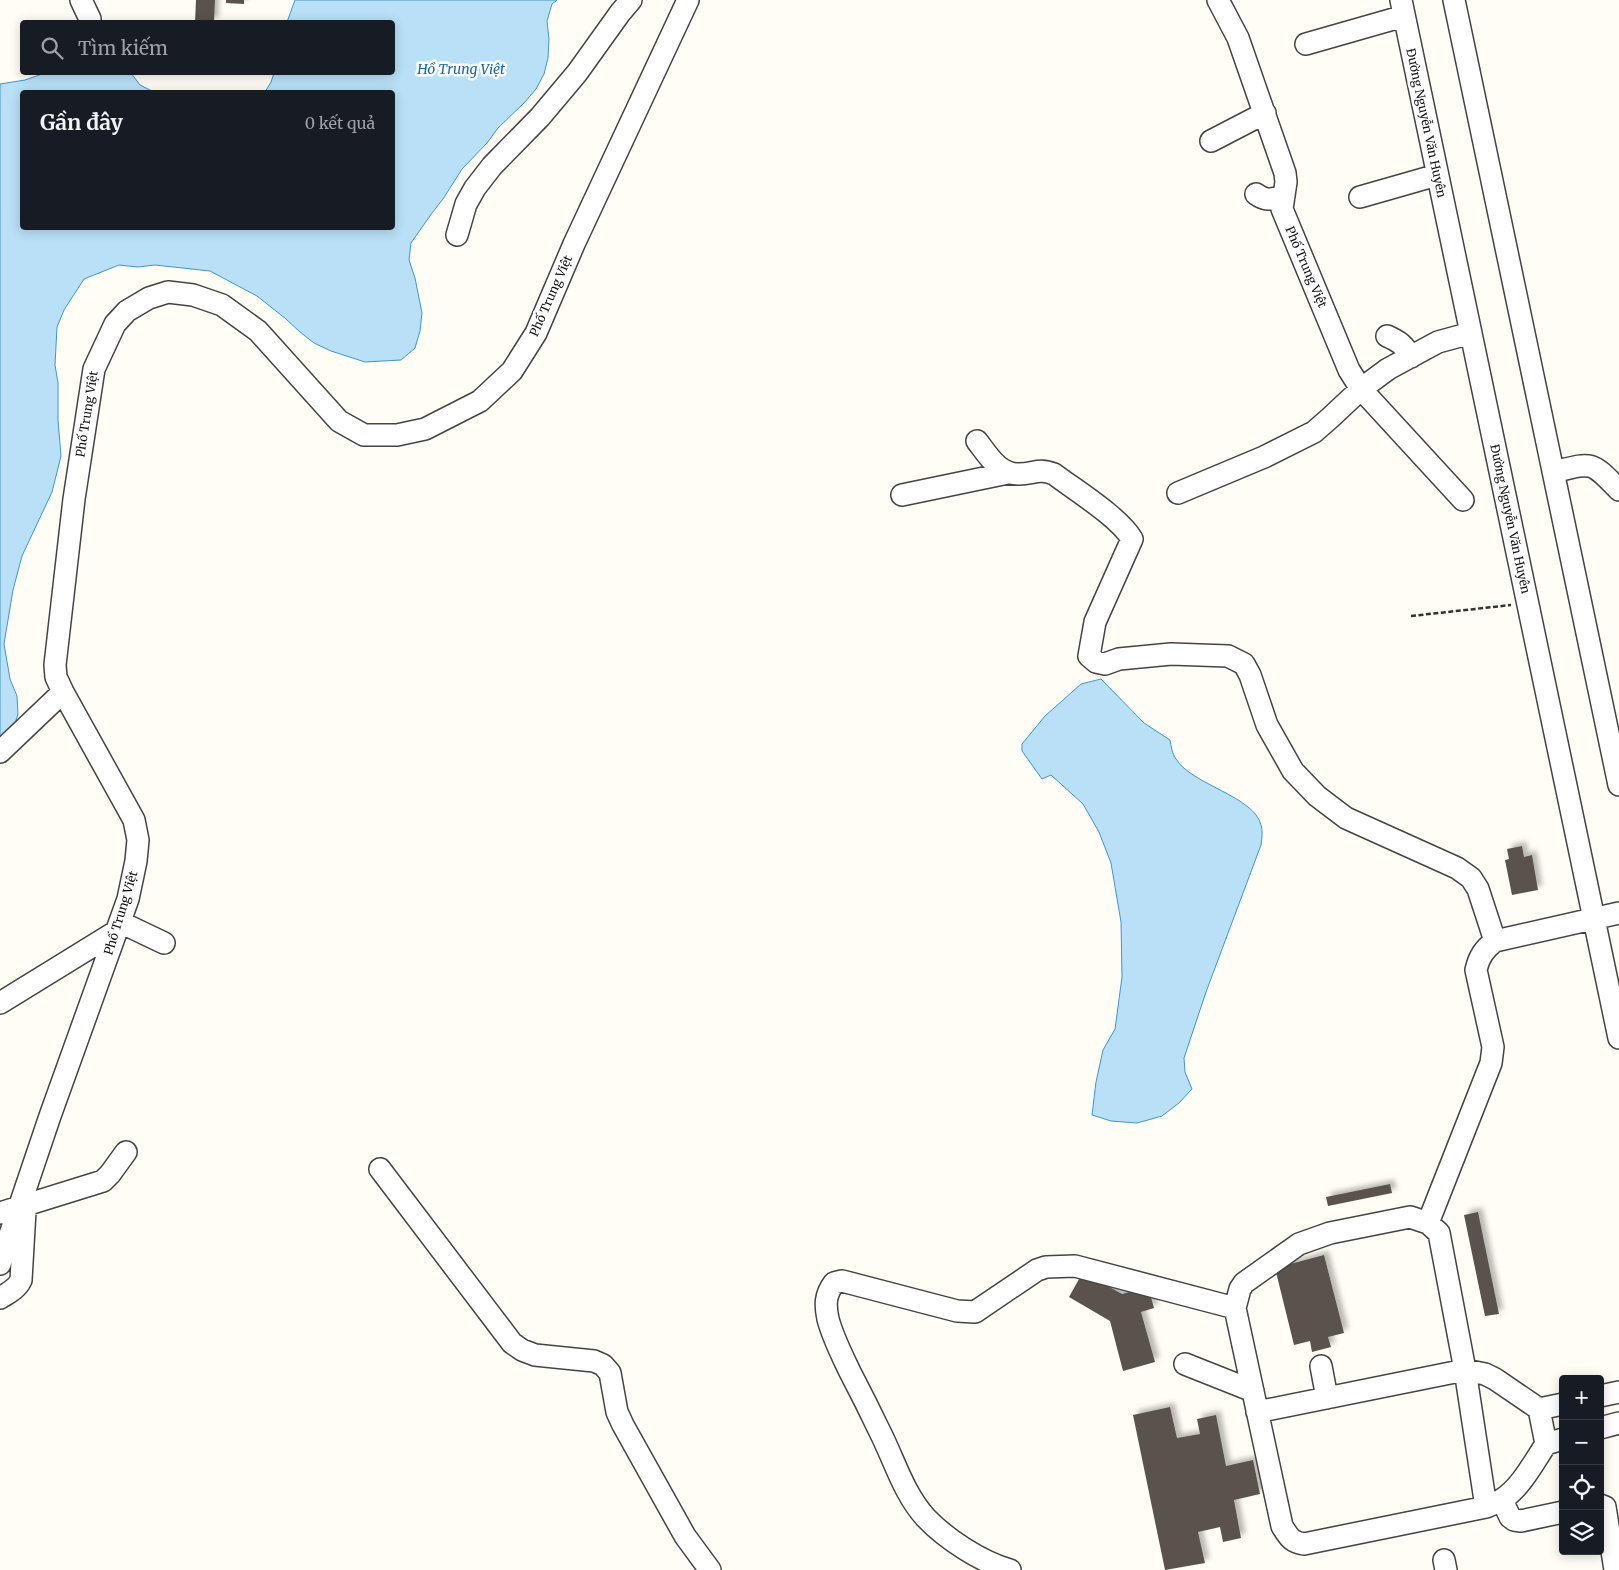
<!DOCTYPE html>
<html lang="vi">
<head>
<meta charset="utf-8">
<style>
  :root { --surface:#171b24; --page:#242831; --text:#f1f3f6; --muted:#9ea1a6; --line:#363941 }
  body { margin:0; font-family:Merriweather,serif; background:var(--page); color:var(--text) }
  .controls { position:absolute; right:15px; bottom:15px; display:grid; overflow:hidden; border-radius:5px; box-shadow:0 2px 12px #0003 }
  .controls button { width:45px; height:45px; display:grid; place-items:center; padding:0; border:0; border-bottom:1px solid var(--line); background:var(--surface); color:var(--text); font:25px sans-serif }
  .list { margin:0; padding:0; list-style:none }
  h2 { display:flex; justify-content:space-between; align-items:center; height:65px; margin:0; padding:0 20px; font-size:21px }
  h2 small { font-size:16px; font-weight:400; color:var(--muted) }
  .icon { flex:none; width:28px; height:28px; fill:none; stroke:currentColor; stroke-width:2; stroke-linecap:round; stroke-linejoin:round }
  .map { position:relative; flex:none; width:1619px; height:1570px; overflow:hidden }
  .search { position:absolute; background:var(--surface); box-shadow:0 2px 12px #0003; left:20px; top:20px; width:375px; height:55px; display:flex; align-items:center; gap:12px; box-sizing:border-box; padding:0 18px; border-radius:5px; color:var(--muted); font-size:19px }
  .panel { position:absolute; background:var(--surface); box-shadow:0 2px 12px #0003; left:20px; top:90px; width:375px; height:140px; border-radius:5px }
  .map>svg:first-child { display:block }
  .water { fill:#b9e0f7; stroke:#3f96cf }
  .building { fill:#5a524d; filter:url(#shadow) }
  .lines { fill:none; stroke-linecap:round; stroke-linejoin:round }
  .minor-casing { stroke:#444; stroke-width:24 }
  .path { stroke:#333; stroke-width:2.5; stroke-dasharray:5 2.5; stroke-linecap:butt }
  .minor { stroke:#fff; stroke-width:21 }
  .labels { text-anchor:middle; stroke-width:5; stroke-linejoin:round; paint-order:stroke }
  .street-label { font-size:12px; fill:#111; stroke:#fff }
  .water-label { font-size:14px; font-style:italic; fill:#1768a6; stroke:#fff }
</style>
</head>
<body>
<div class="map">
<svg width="1619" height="1570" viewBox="0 0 1619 1570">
  <defs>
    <filter id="shadow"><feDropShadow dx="4.5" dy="-4.5" stdDeviation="2.5" flood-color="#0004"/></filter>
  </defs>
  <rect width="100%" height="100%" fill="#fffdf5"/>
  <!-- water -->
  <path class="water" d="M295,0H557L552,4L547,21L549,39L548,58L544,74L536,89L524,103L498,128L487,143L462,169L443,199L432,213L411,243L409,260L415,278L422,313L420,331L415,348L401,360L365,362L331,351L314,343L300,332L286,319L257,296L210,271L155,265L138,267L119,265L84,279L64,310L57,327L55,365L58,383V420L61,456L52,492L22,556L13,590L4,644L10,679L17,696L18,714L13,730L0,743V84L25,80L45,73H131L140,85L154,92H22V228H392V92H265L271,82L274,73L392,72V22H287Z
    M1101,679L1144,723L1170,740C1171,745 1172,754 1176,759C1192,785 1254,796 1261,825C1263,831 1262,838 1261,845L1206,992L1184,1058L1185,1072L1192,1089L1179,1103L1162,1116L1137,1123L1111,1121L1092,1115L1096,1082L1103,1050L1115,1029L1122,977L1121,922L1111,863L1099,832L1083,804L1051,775L1042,779L1022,751V744L1045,716L1081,684Z"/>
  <!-- building -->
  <path class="building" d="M196,0H215L214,22H195Z
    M226,0H244V4L226,3Z
    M1522,846L1524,857L1532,855L1538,890L1512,895L1505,860L1509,859L1507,849Z
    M1390,1184L1392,1193L1328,1206L1326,1197Z
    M1478,1212L1499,1314L1485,1316L1464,1215Z
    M1324,1255L1344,1333L1328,1337L1331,1347L1312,1352L1310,1341L1294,1345L1275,1268Z
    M1083,1272L1122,1294L1148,1287L1154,1308L1141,1312L1155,1362L1123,1371L1110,1321L1069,1297Z
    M1170,1407L1177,1438L1200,1434L1197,1419L1216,1415L1226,1466L1253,1460L1260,1494L1234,1500L1241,1538L1223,1542L1220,1527L1198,1532L1205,1563L1165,1570L1133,1415Z"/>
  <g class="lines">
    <defs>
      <path id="minor" d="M81,0L90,19
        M1218,0L1238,38L1285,173L1286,182L1282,209L1349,370L1361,389L1463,500
        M1401,0L1619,1038
        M1454,0L1619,785
        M1306,44L1404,16
        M1211,141L1265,113
        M1256,194C1267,202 1271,199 1284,196
        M1360,197L1437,175
        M457,235L466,204L475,188L492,166L540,117L577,73L620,13L631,0
        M1387,336C1400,342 1403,344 1411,357
        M977,441C988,455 999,475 1019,474C1034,474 1038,468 1054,474C1075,490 1119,517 1132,539L1095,622L1089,656L1096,662L1105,664L1119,659L1171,654L1228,656L1244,664L1250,675L1267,725L1293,771L1317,796L1346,818L1457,868L1471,878L1478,889L1495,941
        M1554,472C1593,462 1591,461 1619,490
        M1178,493L1264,457L1314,432L1330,418L1361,389L1388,369L1438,342L1471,333
        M902,495L1008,473
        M0,752L63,692
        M120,922L164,943
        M0,1003L117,931
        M380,1169L512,1343L522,1350L535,1355L594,1361L603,1365L610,1373L617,1412L623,1425L685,1536L710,1570
        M0,1213L103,1181L110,1174L126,1152
        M1428,1223L1491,1063L1493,1047L1476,970C1479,957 1484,949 1495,941L1619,913
        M0,1264L50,1116L128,899L136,861L138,840L134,820L63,692L56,677L55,665L74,499L94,369L115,324L127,311L149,298L168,292L193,295L222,305L258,331L339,421L364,435H397L425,429L480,401L512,371L536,333L574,244L688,0
        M0,1298C8,1293 17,1289 21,1280L25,1211
        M1185,1364L1253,1391
        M1321,1366L1327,1398
        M1600,1396L1619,1392
        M1539,1409L1563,1404
        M1257,1412L1465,1370L1485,1374L1495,1379L1539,1409L1546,1444
        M1600,1428L1619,1423
        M1502,1500L1510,1517L1514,1520L1521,1521L1563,1512
        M1600,1505L1605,1507L1606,1513L1615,1570
        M1486,1507L1465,1370L1439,1233L1428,1223L1410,1217L1330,1233L1299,1244L1244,1283L1240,1289L1235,1308L1282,1526C1289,1537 1291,1542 1304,1544L1486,1507C1491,1505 1496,1503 1501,1500C1520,1489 1534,1462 1546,1444L1563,1439
        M1444,1560L1446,1570
        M1010,1570C981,1562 946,1539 926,1518C904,1494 895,1462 881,1434C871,1413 861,1393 850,1372C842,1355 833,1338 828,1319C825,1305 825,1295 834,1283L842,1281L957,1311L975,1312L1037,1270L1046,1267L1075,1266L1235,1308"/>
    </defs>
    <!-- minor casing -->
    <use href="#minor" class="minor-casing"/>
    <!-- path -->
    <path class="path" d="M1411,616L1511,605"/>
    <!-- minor -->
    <use href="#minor" class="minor"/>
  </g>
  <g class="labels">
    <!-- street labels -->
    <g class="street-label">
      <text transform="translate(1426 123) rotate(78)" y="4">Đường Nguyễn Văn Huyên</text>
      <text transform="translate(1306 267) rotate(67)" y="4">Phố Trung Việt</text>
      <text transform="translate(551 296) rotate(-66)" y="4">Phố Trung Việt</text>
      <text transform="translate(87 414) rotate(-81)" y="4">Phố Trung Việt</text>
      <text transform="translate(1510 519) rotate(78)" y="4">Đường Nguyễn Văn Huyên</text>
      <text transform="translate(121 913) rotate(-73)" y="4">Phố Trung Việt</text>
    </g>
    <!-- water labels -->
    <g class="water-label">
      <text x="461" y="74">Hồ Trung Việt</text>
    </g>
  </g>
</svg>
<div class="controls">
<button>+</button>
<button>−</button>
<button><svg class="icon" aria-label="locate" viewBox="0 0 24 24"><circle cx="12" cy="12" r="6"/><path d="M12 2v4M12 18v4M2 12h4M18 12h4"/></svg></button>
<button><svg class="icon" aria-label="layers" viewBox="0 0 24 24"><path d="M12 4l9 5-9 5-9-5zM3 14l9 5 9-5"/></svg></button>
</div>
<div class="search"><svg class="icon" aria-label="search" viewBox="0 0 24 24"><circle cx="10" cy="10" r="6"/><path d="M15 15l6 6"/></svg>Tìm kiếm</div>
<section class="panel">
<h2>Gần đây<small>0 kết quả</small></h2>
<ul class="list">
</ul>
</section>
</div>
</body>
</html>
